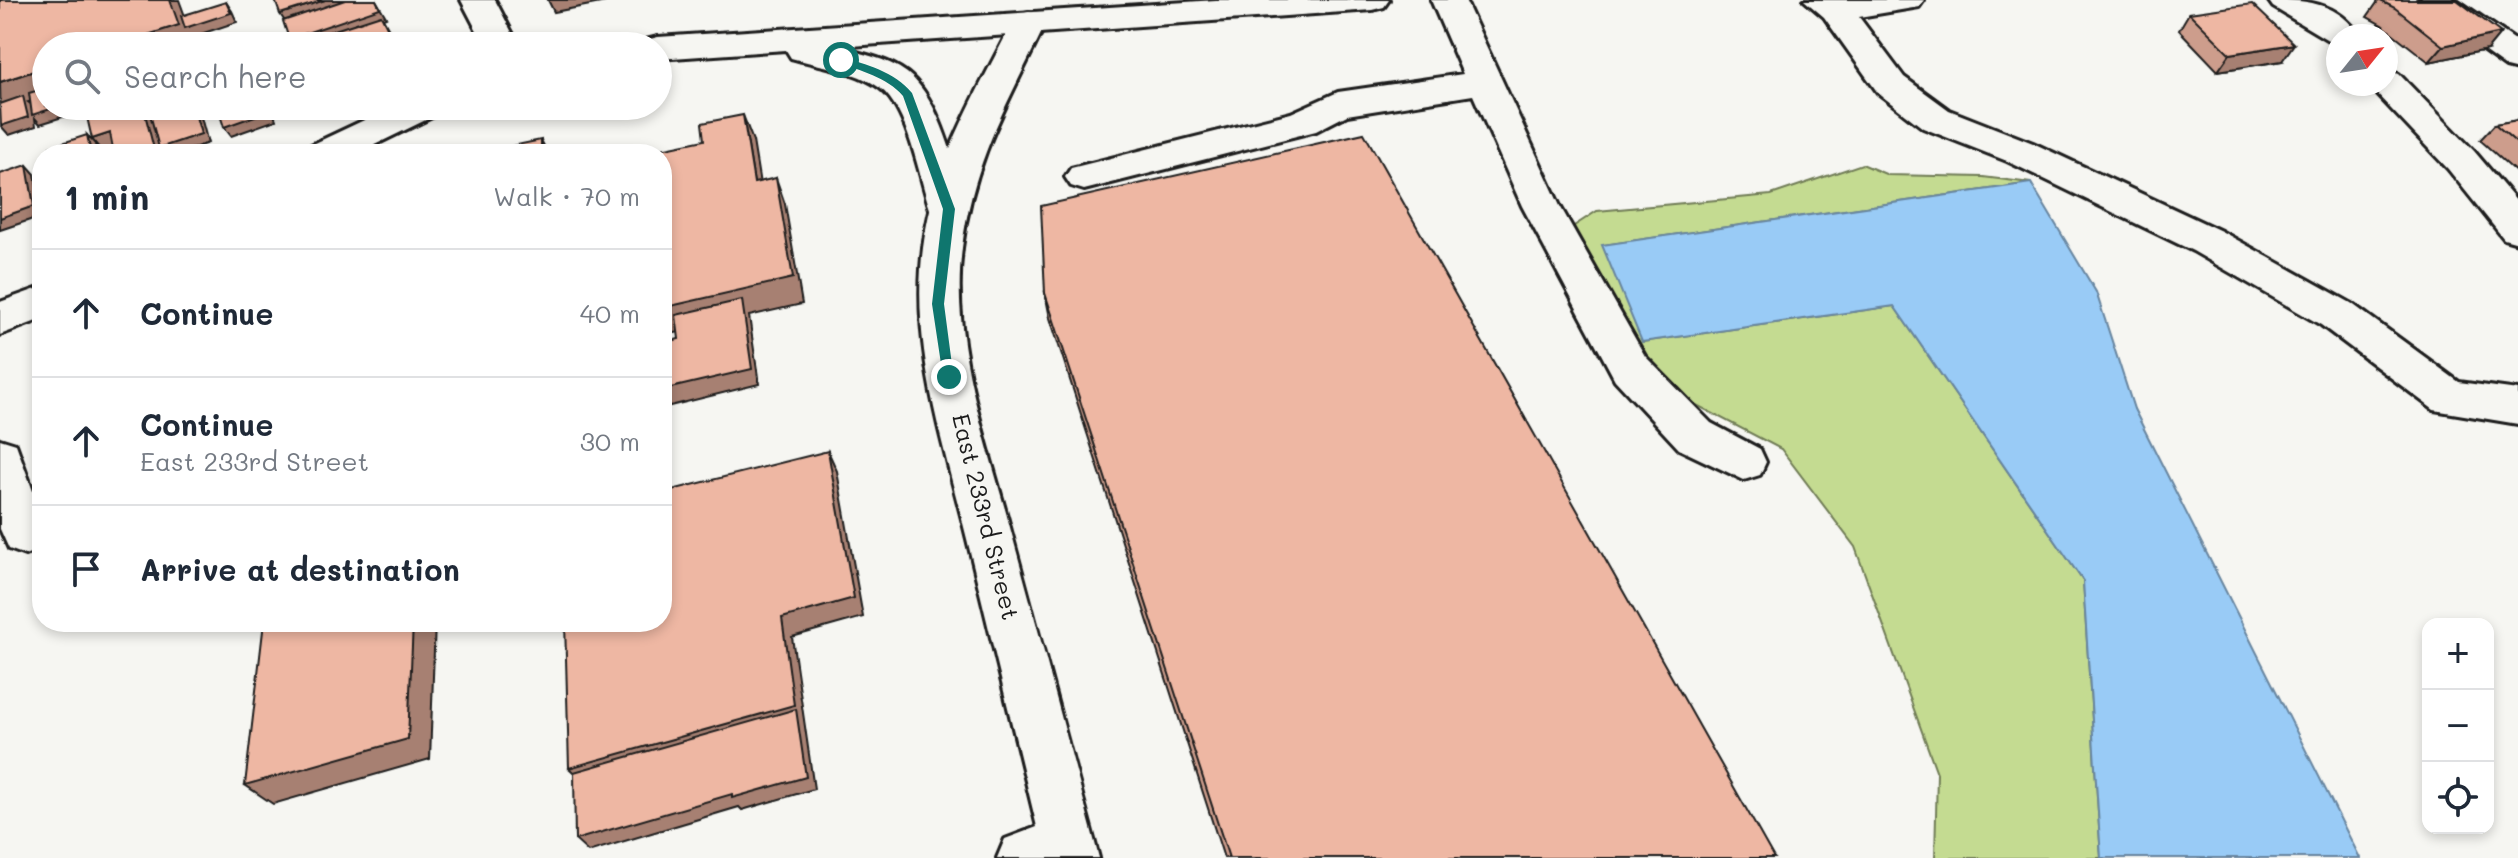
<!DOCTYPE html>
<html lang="en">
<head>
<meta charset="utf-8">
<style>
  :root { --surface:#fff; --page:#f6f6f7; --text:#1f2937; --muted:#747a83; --line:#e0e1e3 }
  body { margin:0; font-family:Mali,sans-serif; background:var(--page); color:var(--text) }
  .controls { position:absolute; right:24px; bottom:24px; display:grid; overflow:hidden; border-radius:16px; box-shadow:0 4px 12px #0003 }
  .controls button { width:72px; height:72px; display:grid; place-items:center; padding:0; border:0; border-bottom:2px solid var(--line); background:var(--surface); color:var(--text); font:40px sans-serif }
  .compass { position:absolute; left:2326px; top:24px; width:72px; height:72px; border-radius:50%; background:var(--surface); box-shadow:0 4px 12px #0003; rotate:60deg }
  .stop { position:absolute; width:24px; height:24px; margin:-18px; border:6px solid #0f766e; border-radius:50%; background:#fff }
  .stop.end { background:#0f766e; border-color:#fff; box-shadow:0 2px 8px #0008 }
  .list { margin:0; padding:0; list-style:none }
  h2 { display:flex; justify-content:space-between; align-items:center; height:104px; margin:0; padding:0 32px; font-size:34px }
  h2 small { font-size:26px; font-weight:400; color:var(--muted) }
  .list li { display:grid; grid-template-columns:52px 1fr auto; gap:24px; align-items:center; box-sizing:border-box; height:128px; padding:0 32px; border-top:2px solid var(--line) }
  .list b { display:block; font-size:30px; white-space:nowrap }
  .list p { margin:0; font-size:26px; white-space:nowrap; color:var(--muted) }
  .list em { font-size:26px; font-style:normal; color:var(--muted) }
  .icon { flex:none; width:44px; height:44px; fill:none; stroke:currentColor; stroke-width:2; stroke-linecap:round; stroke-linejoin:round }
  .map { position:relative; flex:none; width:2518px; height:858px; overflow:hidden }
  .search { position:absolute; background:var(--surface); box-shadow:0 4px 12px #0003; left:32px; top:32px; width:640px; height:88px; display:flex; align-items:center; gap:20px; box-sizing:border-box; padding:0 28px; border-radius:44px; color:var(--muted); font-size:30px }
  .panel { position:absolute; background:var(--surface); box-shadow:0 4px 12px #0003; left:32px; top:144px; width:640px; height:488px; border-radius:32px }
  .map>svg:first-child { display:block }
  .green { fill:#c4db91; stroke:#707c56; stroke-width:2 }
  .water { fill:#99cbf6; stroke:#67859f; stroke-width:2 }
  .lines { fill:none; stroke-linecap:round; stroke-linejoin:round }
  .minor-casing { stroke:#1c1c1c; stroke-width:6 }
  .major-casing { stroke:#1c1c1c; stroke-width:6 }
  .minor { fill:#f6f6f2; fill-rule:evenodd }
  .major { fill:#f6f6f2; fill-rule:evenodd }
  .wall { fill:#cd9d8c; stroke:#1c1c1c; stroke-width:2 }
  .shaded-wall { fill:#a78072; stroke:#1c1c1c; stroke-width:2 }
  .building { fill:#eeb7a3; stroke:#1c1c1c; stroke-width:2 }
  .route { fill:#0f766e }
  .labels { text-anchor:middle; stroke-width:8; stroke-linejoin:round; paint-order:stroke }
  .street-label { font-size:24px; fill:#1c1c1c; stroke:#f6f6f2 }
</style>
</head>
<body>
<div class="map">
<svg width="2518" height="858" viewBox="0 0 2518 858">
  <rect width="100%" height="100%" fill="#f6f6f2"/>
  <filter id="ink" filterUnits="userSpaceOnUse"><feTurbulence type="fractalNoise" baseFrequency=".0125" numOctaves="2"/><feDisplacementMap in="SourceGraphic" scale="16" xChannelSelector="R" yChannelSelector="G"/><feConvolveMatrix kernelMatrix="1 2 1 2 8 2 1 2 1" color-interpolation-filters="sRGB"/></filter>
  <g filter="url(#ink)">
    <!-- green -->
    <path class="green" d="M1862,164L1888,175L1983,177L2031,183L1603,245L1643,342L1894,306L2083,581L2101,858H1935L1937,773L1855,547L1781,449L1658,385L1575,260L1574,226L1597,211L1771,195Z"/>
    <!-- water -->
    <path class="water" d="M2031,183L2096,292L2134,409L2360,858H2101L2083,581L1894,306L1642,342L1602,245Z"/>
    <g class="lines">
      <defs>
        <path id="minor" d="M461,0H495L519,46H485Z
          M1431,0H1465L1560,206L1645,356L1711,423L1760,449L1766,462L1760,475L1744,480L1679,449L1615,380L1522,206L1473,95L1347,115L1316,131L1084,190L1071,186L1065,177L1071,168L1291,113L1338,92L1463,74Z
          M1804,0H1924L1919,7L1859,17L1904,77L1949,110L2033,143L2221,231L2351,303L2459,382L2518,390V424L2434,410L2321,325L2193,251L2007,161L1923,128L1878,93L1824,17Z
          M2268,0C2305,0 2337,1 2360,36H2338V46L2273,7Z
          M2418,0H2457L2518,42V70L2506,67L2423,7Z
          M1029,12L1041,15L1046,23C1009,101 973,159 962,248C950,344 987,440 1011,531C1041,640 1070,749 1099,858H997L1005,839L1037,827C1014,731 990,635 967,539C942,437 906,335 926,229C940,153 978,91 1012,23L1017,15Z
          M2386,70L2399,74L2474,151L2518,203V243L2504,239L2448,169L2373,90L2369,84H2386Z
          M0,439L16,444L42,516V548L25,555L9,549L0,529Z"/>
        <path id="major" d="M1216,0H1389L1384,7L1372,10L836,47C860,53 887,58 907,73C941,99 955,169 968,209L963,219L949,223L935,219L930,209C919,176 908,109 880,88C855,70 820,66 791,58L786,50L658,59V46H642L646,40L658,37Z
          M394,106H443L438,114L356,154H305L311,145Z
          M42,287V319L0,335V302Z"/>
      </defs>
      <!-- minor casing -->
      <use href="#minor" class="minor-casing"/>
      <!-- major casing -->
      <use href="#major" class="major-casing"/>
      <!-- minor -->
      <use href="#minor" class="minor"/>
      <!-- major -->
      <use href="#major" class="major"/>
    </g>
    <!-- wall -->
    <path class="wall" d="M2379,0L2487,50L2429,62L2382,25L2367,17Z
      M2189,13L2282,61L2218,71L2179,30Z
      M2518,120V174L2480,140L2495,124Z
      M1045,293L1774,858H1224L1050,318Z"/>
    <!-- shaded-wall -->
    <path class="shaded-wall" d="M170,0H179L189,27L226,2L232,11L237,22L192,37L195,46H113Z
      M325,0H359L286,23L280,14Z
      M376,0L386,17L383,18L398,46H294L289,39Z
      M548,0H616L554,12Z
      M2501,33L2487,50L2429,62L2443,46Z
      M2294,44L2282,61L2218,71L2230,54Z
      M46,67V96L28,102L32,105L68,106L69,115L40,124L35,118L36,126L9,135L1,126L0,82Z
      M143,106H152L163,147L193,106H198L208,143L176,154H139Z
      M267,106H271L276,120L231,136L224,127Z
      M743,115L753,141L764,209L754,183Z
      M110,133L124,150L111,154H104L92,139Z
      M87,135L95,144L97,154H91Z
      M541,140L548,154H541Z
      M27,165L35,174L42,216L0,230V218Z
      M776,178L785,204L802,304L749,316L759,384L662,408V390L744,317L662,336V308Z
      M828,451L837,471L863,617L792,637L814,789L742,810L739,807L588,852L575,840L586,784L569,768L782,618Z
      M413,622H435L430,759L273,804L245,785Z"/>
    <!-- building -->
    <path class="building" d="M0,0H170L179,25L113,46H46V67L0,82Z
      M275,0H325L280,14Z
      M345,0H376L380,8L289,39L283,21Z
      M2379,0H2457L2501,33L2443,46L2395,8Z
      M226,2L231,13L185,28L181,16Z
      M2252,4L2294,44L2230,54L2189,13Z
      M381,15L389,31L346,46H285Z
      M46,88V106H60L32,115L29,93Z
      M23,96L28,117L1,126L0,104Z
      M113,106H143L154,149L139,154H114L110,133L92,139L87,117L114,108Z
      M160,106H193L201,134L159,148L149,110Z
      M217,106H267L269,111L224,127Z
      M743,115L754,183L776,178L793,278L662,308V154H637L704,140L702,123Z
      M2518,120V144L2495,124Z
      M1364,133L1774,858H1229L1045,293L1041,206Z
      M87,135L91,154H51L50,147Z
      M541,140V154H473Z
      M27,165L34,206L0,218V174Z
      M742,300L752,369L662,390V343L679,339L676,315Z
      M828,451L854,598L782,618L794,705L569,768L565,622H662V483L668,481V491Z
      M264,622H413L408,739L245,785Z
      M796,709L806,777L732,798V794L575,840L574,772Z"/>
  </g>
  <!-- route -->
  <path class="route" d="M841,57C866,64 895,72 912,93L955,209L944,304L954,380H945L943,377L932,304L943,209L903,96C887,77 860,71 838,62L836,60Z"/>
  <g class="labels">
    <!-- street labels -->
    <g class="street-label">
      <text transform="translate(985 517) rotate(76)" y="8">East 233rd Street</text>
    </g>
  </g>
</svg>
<div class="controls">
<button>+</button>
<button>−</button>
<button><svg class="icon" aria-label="locate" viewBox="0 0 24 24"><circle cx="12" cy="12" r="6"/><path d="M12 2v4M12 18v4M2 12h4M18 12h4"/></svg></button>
</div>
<svg class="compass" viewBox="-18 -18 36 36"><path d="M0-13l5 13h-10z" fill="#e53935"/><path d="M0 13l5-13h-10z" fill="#747a83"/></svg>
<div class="stop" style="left:841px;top:60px"></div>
<div class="stop end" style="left:949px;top:377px"></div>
<div class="search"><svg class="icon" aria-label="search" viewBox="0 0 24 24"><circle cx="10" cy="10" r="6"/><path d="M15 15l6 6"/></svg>Search here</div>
<section class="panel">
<h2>1 min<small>Walk · 70 m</small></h2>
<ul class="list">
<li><svg class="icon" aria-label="ahead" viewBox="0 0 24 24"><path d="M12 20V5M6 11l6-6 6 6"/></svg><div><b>Continue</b></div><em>40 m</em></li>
<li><svg class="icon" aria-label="ahead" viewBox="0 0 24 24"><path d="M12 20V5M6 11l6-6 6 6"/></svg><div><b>Continue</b><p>East 233rd Street</p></div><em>30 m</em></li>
<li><svg class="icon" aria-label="arrive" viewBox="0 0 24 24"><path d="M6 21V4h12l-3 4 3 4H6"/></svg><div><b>Arrive at destination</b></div></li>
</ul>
</section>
</div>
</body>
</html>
